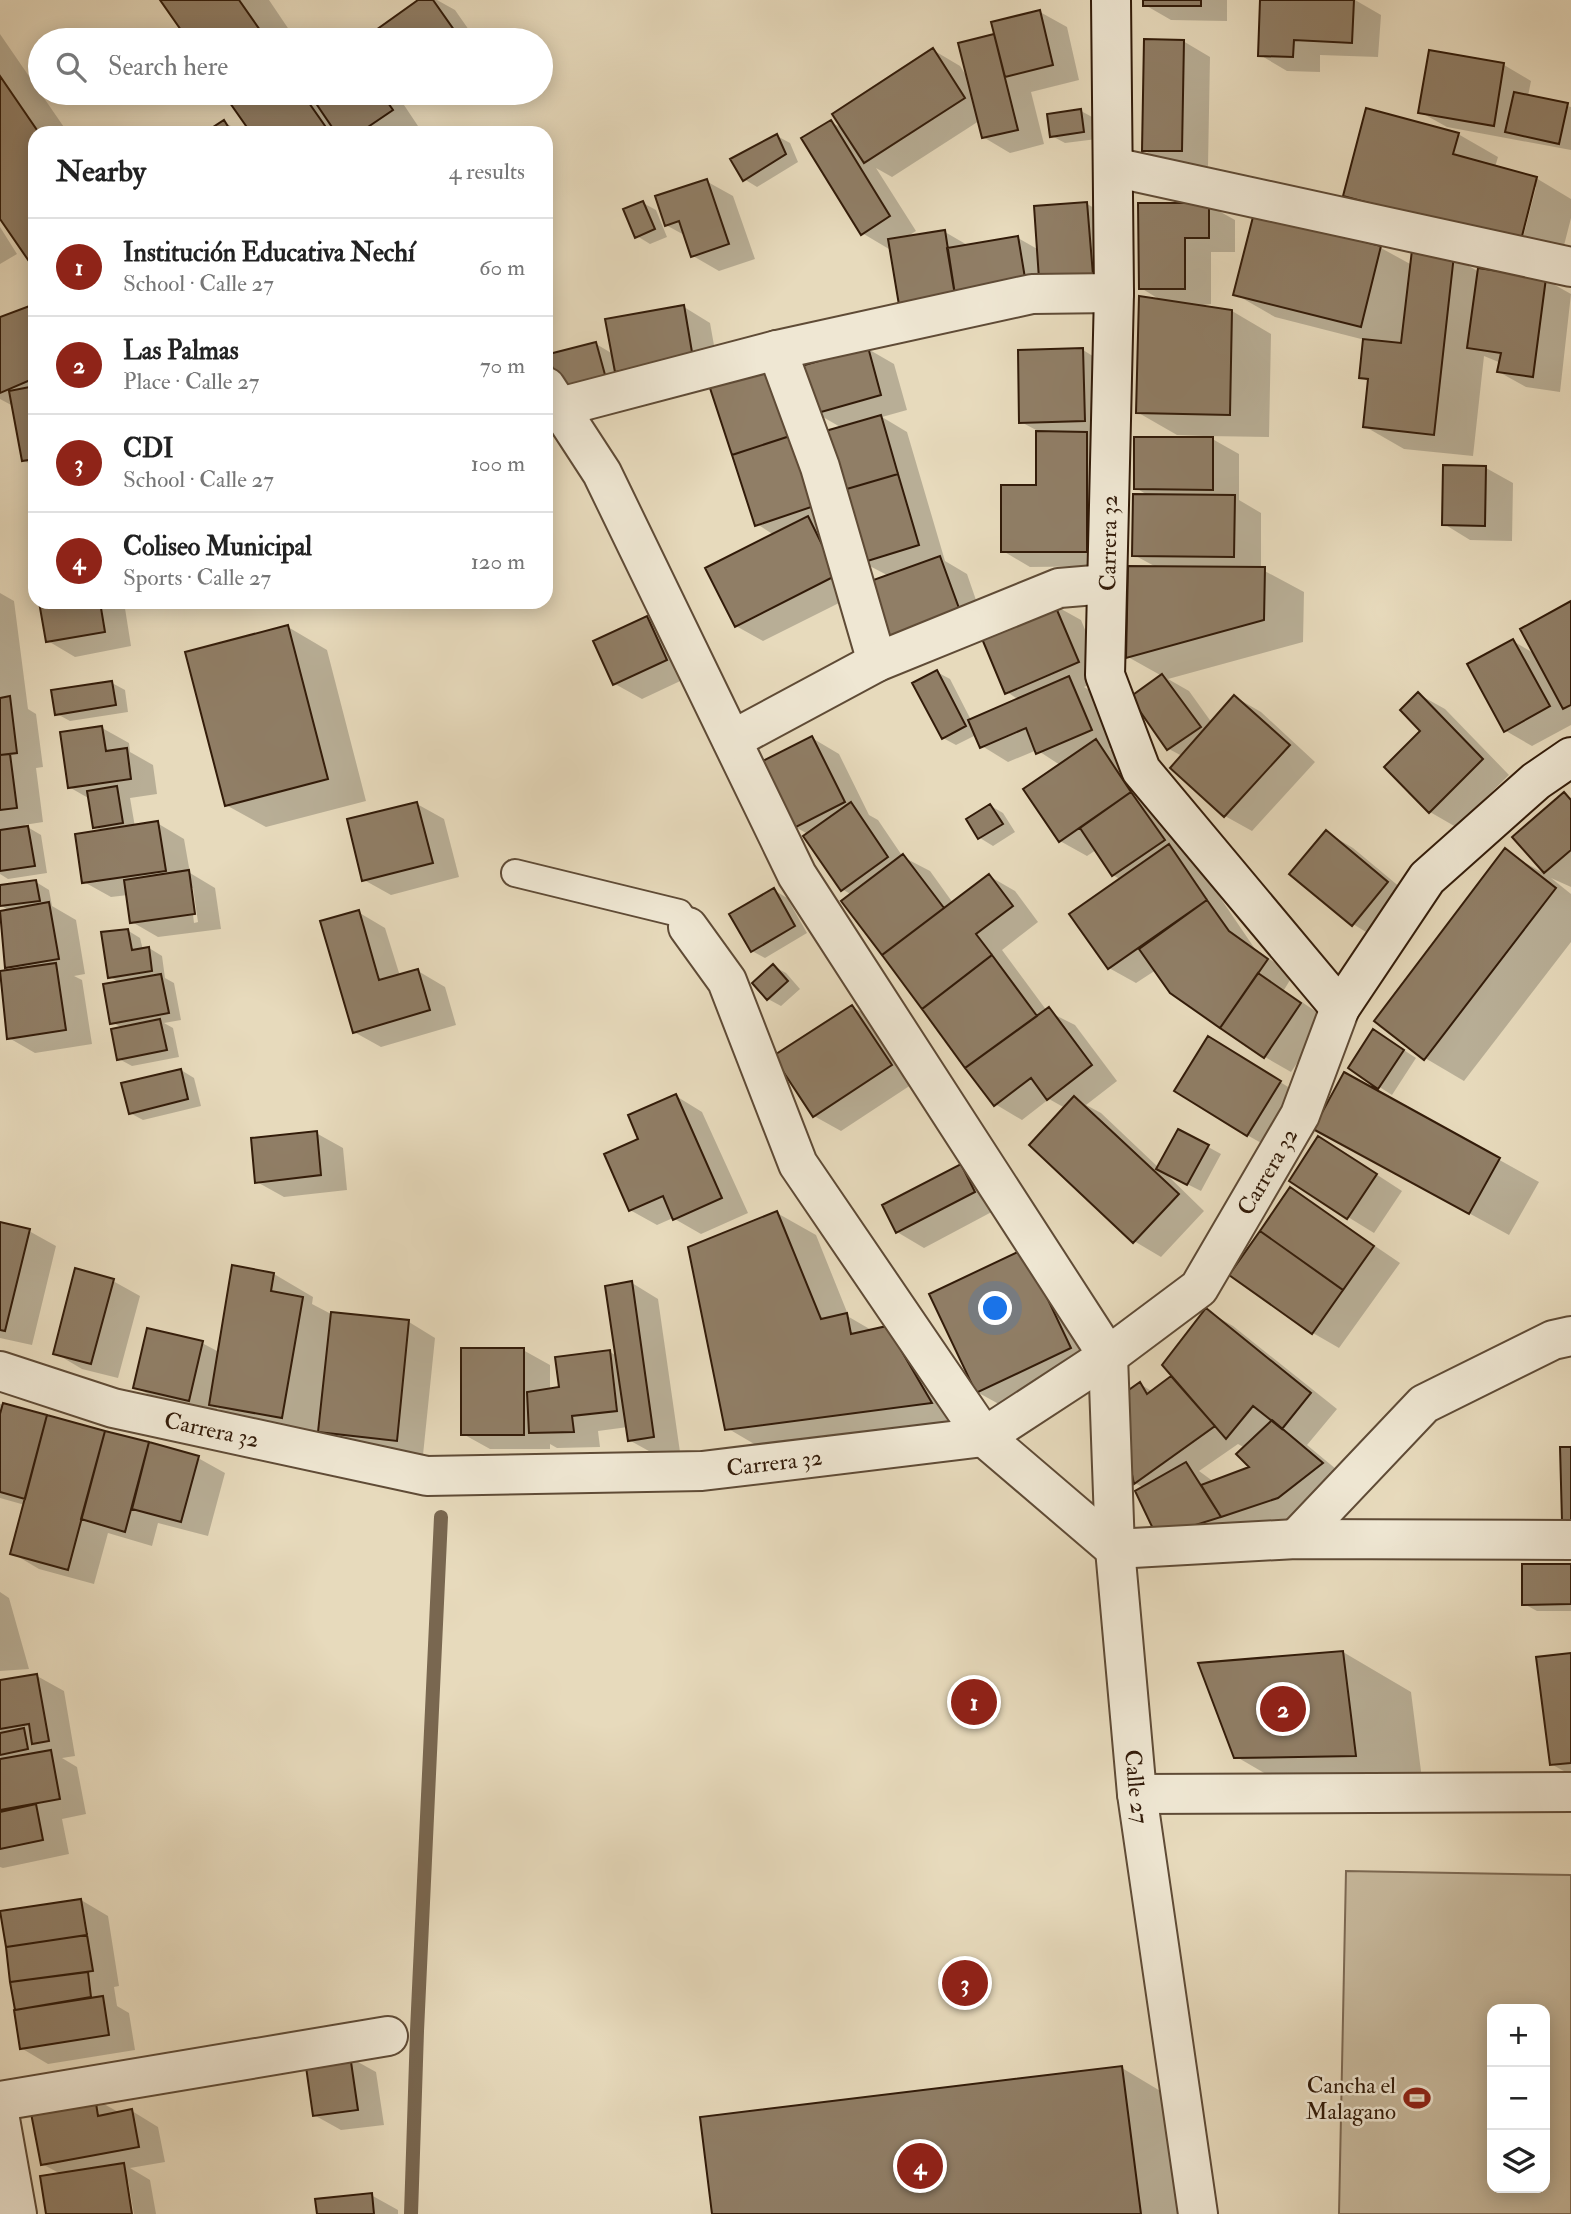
<!DOCTYPE html>
<html lang="en">
<head>
<meta charset="utf-8">
<style>
  :root { --surface:#fff; --page:#f2f2f2; --text:#222; --muted:#767676; --line:#e0e0e0; --accent:#8f2418 }
  body { margin:0; font-family:"IM FELL Double Pica",serif; background:var(--page); color:var(--text) }
  .controls { position:absolute; right:21px; bottom:21px; display:grid; overflow:hidden; border-radius:14px; box-shadow:0 4px 18px #0003 }
  .controls button { width:63px; height:63px; display:grid; place-items:center; padding:0; border:0; border-bottom:2px solid var(--line); background:var(--surface); color:var(--text); font:35px sans-serif }
  .you { position:absolute; left:996px; top:1309px; width:24px; height:24px; margin:-18px; border:5px solid #fff; border-radius:50%; background:#1a73e8; box-shadow:0 0 0 10px #1a73e833 }
  .badge { display:grid; place-items:center; width:46px; height:46px; border-radius:50%; background:var(--accent); color:#fff; font-size:23px; font-weight:700 }
  .pin { position:absolute; translate:-50% -50%; border:4px solid #fff; box-shadow:0 2px 7px #0006 }
  .list { margin:0; padding:0; list-style:none }
  h2 { display:flex; justify-content:space-between; align-items:center; height:91px; margin:0; padding:0 28px; font-size:30px }
  h2 small { font-size:23px; font-weight:400; color:var(--muted) }
  .list li { display:grid; grid-template-columns:46px 1fr auto; gap:21px; align-items:center; box-sizing:border-box; height:98px; padding:0 28px; border-top:2px solid var(--line) }
  .list b { display:block; font-size:26px; white-space:nowrap }
  .list p { margin:0; font-size:23px; white-space:nowrap; color:var(--muted) }
  .list em { font-size:23px; font-style:normal; color:var(--muted) }
  .icon { flex:none; width:38px; height:38px; fill:none; stroke:currentColor; stroke-width:2; stroke-linecap:round; stroke-linejoin:round }
  .map { position:relative; flex:none; width:1571px; height:2214px; overflow:hidden }
  .search { position:absolute; background:var(--surface); box-shadow:0 4px 18px #0003; left:28px; top:28px; width:525px; height:77px; display:flex; align-items:center; gap:18px; box-sizing:border-box; padding:0 24px; border-radius:38px; color:var(--muted); font-size:26px }
  .panel { position:absolute; background:var(--surface); box-shadow:0 4px 18px #0003; left:28px; top:126px; width:525px; height:483px; border-radius:21px }
  .map>svg:first-child { display:block }
  .green { fill:#c8ba9e; stroke:#7d6a54; stroke-width:2; fill-rule:evenodd }
  .shadow { fill:#0003; fill-rule:evenodd }
  .lines { fill:none; stroke-linecap:round; stroke-linejoin:round }
  .stream { stroke:#796750; stroke-width:14 }
  .building { fill:#907e66; stroke:#321b09; stroke-width:2 }
  .service-casing { stroke:#5f4b36; stroke-width:30 }
  .minor-casing { stroke:#5f4b36; stroke-width:42 }
  .secondary-casing { stroke:#321b09; stroke-width:42 }
  .service { stroke:#efe7d3; stroke-width:26 }
  .minor { stroke:#efe7d3; stroke-width:38 }
  .secondary { stroke:#efe7d3; stroke-width:38 }
  .labels { text-anchor:middle; stroke-width:5; stroke-linejoin:round; paint-order:stroke }
  .street-label { font-size:23px; fill:#321b09; stroke:#efe7d3 }
  .poi-label { font-size:23px; fill:#321b09; stroke:#efe7d3; text-anchor:end }
</style>
</head>
<body>
<div class="map">
<svg width="1571" height="2214" viewBox="0 0 1571 2214">
  <rect width="100%" height="100%" fill="#e7dabc"/>
  <filter id="stains"><feTurbulence type="fractalNoise" baseFrequency=".00286" numOctaves="4"/><feColorMatrix values="0 0 0 0 .2 0 0 0 0 .09 0 0 0 0 .02 0 0 0 .5 -.17"/></filter>
  <radialGradient id="worn" r=".72"><stop offset=".6" stop-color="#630" stop-opacity="0"/><stop offset="1" stop-color="#630" stop-opacity=".3"/></radialGradient>
  <!-- green -->
  <path class="green" d="M1346,1871L1571,1875V2214H1339ZM1492,2009H1545V2188H1492Z"/>
  <!-- shadow -->
  <path class="shadow" d="M162,0H269L296,40H190Z
    M421,0H437L455,10L476,40H375L371,35Z
    M1145,0H1227V21L1171,20L1145,5Z
    M1262,0H1355L1381,15L1378,57L1320,55V72L1287,71L1260,55Z
    M1040,12L1067,27L1079,80L1031,92L1044,144L1010,153L983,137L979,121L892,177L876,168L916,231L905,238L945,232L969,246L1018,238L1039,250L1087,204L1114,219L1119,289L1067,293L889,249L862,233L831,122L845,130L933,50L960,66L967,77L960,45L997,36Z
    M0,34L68,133H35V267L0,216Z
    M1183,41L1210,57L1208,166L1170,165L1143,150Z
    M1430,52L1504,65L1531,81L1528,96L1571,107V150L1447,127L1420,112Z
    M225,93H396L418,126L408,133H253Z
    M1081,111L1094,118L1097,139L1065,143L1052,136Z
    M224,122L243,133H207Z
    M1458,134L1498,157L1495,167L1536,178L1571,199V218L1559,265L1385,217L1345,195ZM1532,187H1536L1519,253L1516,252Z
    M777,136L790,143L798,162L757,187L744,179Z
    M706,181L733,196L755,259L719,271L693,256L686,236L666,225Z
    M643,203L656,210L667,237L650,244L637,236Z
    M1208,205L1235,220V252H1211V304L1195,306L1232,311L1271,334L1269,437L1207,436L1239,454V500L1261,513V569L1304,592L1303,642L1168,679L1189,691L1212,723L1235,697L1261,712L1315,762L1252,831L1225,816L1172,767L1182,756L1169,749L1162,676L1128,657L1158,568L1134,555L1149,496L1136,488L1203,439V436L1177,435L1137,412L1162,301L1141,288Z
    M1255,216L1381,248L1412,265L1454,257L1479,272L1546,280L1571,294L1560,392L1526,387L1499,372L1501,363L1484,356L1473,456L1404,449L1364,426L1370,382L1361,377L1365,340L1275,317L1235,294Z
    M0,227L17,254L0,264Z
    M35,306V467L23,460L13,406L0,399V319Z
    M684,307L710,323L719,373L643,387L614,370L619,389L574,400L596,344L613,354Z
    M868,349L894,364L907,410L882,417L907,432L945,561L967,574L985,626L862,562L842,428L816,413Z
    M1083,350L1109,366L1111,436H1091L1113,449V566L1030,567L1003,551L1038,487V431L1021,422Z
    M711,386L846,519L863,591L763,641L736,626L774,535L757,524Z
    M1486,468L1513,483L1512,541L1470,540L1444,524Z
    M0,593L14,601L28,709L36,714L43,767L36,768L43,822L24,825L41,835L47,873L8,879L0,874Z
    M41,602H124L131,646L75,657L48,641Z
    M1571,603V725L1532,746L1506,731L1513,641L1535,654Z
    M1054,605L1081,620L1105,678L1084,687L1096,694L1118,745L1109,749L1123,757L1188,857L1196,862L1255,949L1293,975L1284,990L1327,1019L1291,1072L1265,1057L1156,970L1136,983L1109,968L1121,880L1113,875L1096,850L1087,856L1060,841V765L1037,750L1008,762L982,746L976,735L956,745L943,738L937,672L950,679L971,720L1019,700L1007,692Z
    M647,618L674,633L693,675L642,699L615,684Z
    M288,627L327,650L366,801L266,827L226,805Z
    M112,683L125,690L128,712L70,721L57,714Z
    M1418,694L1445,709L1509,775L1456,827L1430,812Z
    M102,728L129,743L130,752L153,765L157,794L130,798L135,827L157,823L184,839L190,873L215,888L221,929L158,937L132,922L128,895L111,897L84,882L103,831L95,827L90,799L69,787ZM190,888H193L198,922L194,923Z
    M812,738L839,754L869,815L878,820L903,857L930,871L953,903L989,876L1015,891L1038,922L1002,950L1047,1011L1075,1025L1117,1081L1086,1105L1101,1113L1159,1168L1179,1131L1221,1154L1201,1191L1165,1173L1204,1211L1161,1257L1134,1241L1065,1108L1049,1099L1022,1120L995,1104L844,901L852,895L842,889L808,834L795,827Z
    M1564,794L1571,798V887L1551,878L1571,894V942L1464,1081L1425,1058L1376,1021L1505,851L1545,874L1515,837Z
    M417,804L444,819L459,877L391,895L364,880Z
    M991,806L1003,813L1015,832L993,846L980,838L969,819Z
    M1326,832L1353,848L1413,898L1379,940L1353,924Z
    M36,882L49,890L52,906L76,920L85,974L74,976L82,980L92,1044L35,1053L9,1038L0,973L13,971L7,967L0,913L10,911L0,905V887Z
    M774,890L787,898L807,933L765,958L752,951Z
    M358,912L385,928L400,976L418,971L445,987L456,1025L381,1047L354,1032Z
    M127,930L140,938L143,950L149,948L162,956L165,978L174,983L181,1020L164,1023L173,1028L179,1057L132,1066L119,1059L122,1028L112,1022L120,983L110,977Z
    M773,966L786,973L800,989L781,1006L768,999Z
    M852,1007L879,1022L917,1081L841,1131L814,1116Z
    M1387,1039L1416,1058L1392,1095L1350,1068Z
    M1235,1054L1306,1098L1274,1150L1247,1135Z
    M181,1070L194,1078L201,1106L143,1120L130,1113Z
    M1345,1074L1539,1182L1509,1235L1355,1151Z
    M676,1096L702,1112L748,1213L701,1234L673,1218L657,1225L630,1210L641,1139Z
    M316,1133L343,1148L347,1190L284,1197L257,1182Z
    M1345,1154L1402,1191L1374,1233L1348,1217Z
    M961,1166L988,1181L1001,1207L924,1248L897,1232Z
    M1291,1189L1400,1263L1339,1348L1313,1333Z
    M777,1213L816,1235L849,1317L873,1331L887,1328L969,1425L766,1451L727,1428Z
    M0,1224L29,1231L56,1246L32,1345L0,1338Z
    M1024,1251L1109,1370L1017,1414L977,1392Z
    M274,1274L313,1297L312,1304L333,1315L409,1322L435,1338L423,1455L347,1447L323,1433L321,1440L250,1427L217,1408L215,1415L162,1402L135,1387L202,1343L219,1352Z
    M113,1281L140,1296L118,1378L82,1369L55,1353Z
    M632,1283L658,1299L680,1452L656,1455L629,1440L628,1427L598,1431L600,1447L557,1448L550,1444V1449H490L463,1434L523,1350L550,1365V1390L561,1389L610,1352L617,1356Z
    M1207,1311L1233,1326L1337,1409L1307,1445L1348,1479L1305,1513L1185,1552L1144,1488L1135,1483L1140,1384L1153,1392L1174,1376ZM1238,1444L1245,1448L1253,1467L1214,1482L1199,1471Z
    M0,1404L198,1458L225,1473L208,1536L158,1523L152,1546L108,1533L94,1584L39,1569L12,1553L25,1505L0,1498Z
    M1571,1566V1611H1537L1524,1604Z
    M0,1592L9,1598L29,1669L0,1671Z
    M1343,1652L1411,1692L1424,1795L1304,1796L1235,1756Z
    M1571,1654V1775L1551,1764Z
    M37,1676L64,1691L75,1756L62,1758L77,1767L86,1814L62,1819L69,1854L3,1868L0,1867V1682Z
    M81,1900L108,1916L119,1986L114,1987L117,2006L129,2013L135,2050L48,2064L21,2048L2,1912Z
    M349,2057L376,2072L384,2125L341,2130L314,2115Z
    M1122,2068L1172,2098L1188,2214H714Z
    M95,2099L120,2113L132,2111L158,2127L165,2162L130,2168L150,2180L156,2214H134L128,2181H125L130,2214H48L61,2174L42,2164Z
    M371,2195L398,2210V2214H318Z"/>
  <g class="lines">
    <!-- stream -->
    <path class="stream" d="M411,2214L417,2031L441,1517"/>
  </g>
  <!-- building -->
  <path class="building" d="M160,0H239L267,40H188Z
    M418,0H433L459,37L454,40H373L369,35Z
    M1143,0H1201V6H1143Z
    M1260,0H1354L1352,43L1294,40L1293,57L1258,56Z
    M1040,10L1053,65L1005,77L991,22Z
    M994,34L1018,130L982,138L958,43Z
    M1144,39L1184,40L1182,151H1142Z
    M933,48L965,98L864,163L832,114Z
    M1429,50L1504,63L1494,126L1418,113Z
    M0,76L39,133H35V270L0,219Z
    M1514,92L1568,103L1559,144L1505,132Z
    M223,93H302L330,133H251Z
    M309,93H381L393,110L359,133H336Z
    M1366,108L1459,133L1453,154L1537,177L1520,244L1343,196Z
    M1081,109L1084,132L1050,137L1047,114Z
    M224,120L232,133H204Z
    M831,120L890,216L861,235L801,138Z
    M777,134L786,154L743,181L730,159Z
    M707,179L729,244L691,257L679,221L665,226L655,196Z
    M643,201L655,229L635,238L623,209Z
    M1087,202L1093,275L1039,279L1034,206Z
    M1138,203H1209V238H1185V289H1139Z
    M1254,213L1381,246L1361,327L1233,295Z
    M945,230L956,301L900,311L888,239Z
    M1018,236L1027,290L956,301L947,248Z
    M1412,250L1454,255L1434,435L1363,427L1368,379L1359,378L1363,339L1401,343Z
    M1478,268L1546,278L1533,377L1497,372L1501,353L1467,348Z
    M1139,296L1232,310L1230,415L1136,413Z
    M35,304V378L0,393V317Z
    M684,305L693,358L615,372L605,319Z
    M596,342L607,382L559,394L549,354Z
    M868,347L881,395L814,414L801,366Z
    M1083,348L1085,421L1019,423L1018,350Z
    M773,363L796,434L732,455L709,385Z
    M35,386V459L22,461L9,391Z
    M881,415L898,474L840,491L822,432Z
    M1036,431L1087,432V552H1001V485H1036Z
    M796,434L820,504L755,526L732,455Z
    M1134,437H1213V490L1134,489Z
    M1443,465L1486,466L1485,526L1442,525Z
    M898,474L919,545L861,563L840,491Z
    M1133,494L1235,495L1234,557L1132,556Z
    M808,516L837,575L735,627L705,568Z
    M940,556L960,611L885,638L865,583Z
    M1128,566L1265,567L1264,620L1126,658Z
    M1571,601V705L1563,709L1520,629Z
    M39,602H100L105,632L46,642Z
    M1054,603L1079,662L1005,694L980,634Z
    M647,616L667,660L613,685L593,641Z
    M288,625L328,779L225,806L185,652Z
    M1513,639L1550,706L1504,732L1467,664Z
    M937,670L966,726L942,739L912,683Z
    M1162,674L1201,727L1167,750L1130,697Z
    M1069,676L1092,730L1036,754L1026,728L980,748L968,720Z
    M112,681L116,705L55,715L51,690Z
    M1418,692L1483,759L1429,813L1384,767L1420,731L1400,710Z
    M1234,695L1290,745L1224,817L1170,768Z
    M10,696L17,753L0,755V698Z
    M102,726L106,751L127,748L131,779L68,788L60,732Z
    M812,736L845,802L794,828L761,762Z
    M1096,739L1131,792L1059,842L1023,789Z
    M10,754L17,808L0,810V755Z
    M117,786L123,823L93,828L87,791Z
    M1131,792L1165,840L1112,876L1080,828Z
    M1564,792L1571,800V850L1544,873L1512,837Z
    M417,802L433,863L362,881L347,819Z
    M851,802L888,857L841,891L803,836Z
    M990,804L1003,824L978,839L966,819Z
    M158,821L166,871L82,883L75,834Z
    M28,826L35,866L0,871V830Z
    M1326,830L1388,882L1352,926L1289,874Z
    M1169,844L1207,900L1108,969L1069,914Z
    M1505,848L1556,888L1424,1060L1374,1021Z
    M903,854L944,908L882,955L841,901Z
    M189,870L195,914L130,923L124,880Z
    M989,874L1013,906L976,934L992,955L922,1009L882,955Z
    M36,880L40,901L0,906V885Z
    M774,888L795,926L751,952L729,914Z
    M1207,900L1229,931L1268,959L1220,1028L1170,993L1139,949Z
    M49,902L59,959L5,968L0,911Z
    M359,910L379,980L418,969L430,1010L353,1033L320,921Z
    M128,929L132,950L149,947L152,971L108,978L101,932Z
    M992,955L1037,1016L965,1068L922,1009Z
    M56,963L66,1030L7,1039L0,971Z
    M773,964L788,981L767,1000L752,983Z
    M1258,973L1301,1003L1264,1058L1220,1028Z
    M161,974L169,1013L110,1024L103,984Z
    M852,1005L892,1065L813,1117L773,1056Z
    M1049,1007L1092,1065L1047,1100L1031,1078L994,1106L965,1068Z
    M160,1019L167,1050L117,1060L111,1029Z
    M1373,1029L1404,1050L1378,1089L1348,1068Z
    M1208,1036L1281,1081L1247,1136L1174,1091Z
    M181,1069L188,1099L129,1114L121,1083Z
    M1344,1072L1500,1158L1469,1214L1313,1129Z
    M676,1094L722,1198L673,1220L663,1196L629,1211L604,1154L638,1139L628,1115Z
    M1074,1096L1179,1194L1133,1243L1029,1145Z
    M1178,1129L1209,1145L1187,1185L1156,1169Z
    M317,1131L321,1175L255,1183L251,1138Z
    M1318,1136L1377,1174L1347,1219L1289,1181Z
    M961,1164L975,1192L896,1233L882,1205Z
    M1290,1187L1374,1246L1343,1290L1260,1231Z
    M777,1211L821,1319L847,1313L851,1334L887,1326L932,1403L725,1430L688,1247Z
    M0,1222L30,1229L5,1331L0,1330Z
    M1260,1231L1343,1290L1312,1334L1229,1275Z
    M1024,1249L1071,1348L976,1393L929,1294Z
    M232,1265L274,1273L271,1291L303,1297L282,1418L209,1405Z
    M75,1268L114,1279L91,1364L53,1354Z
    M632,1281L654,1437L628,1441L605,1286Z
    M1206,1308L1311,1393L1282,1429L1253,1406L1226,1439L1162,1365Z
    M331,1312L409,1320L397,1441L318,1432Z
    M147,1328L203,1341L189,1401L133,1388Z
    M461,1348H524V1435H461Z
    M610,1350L617,1411L572,1416L574,1432L529,1433L527,1392L559,1387L555,1357Z
    M1171,1376L1215,1426L1134,1484L1116,1399L1140,1382L1147,1394Z
    M3,1403L47,1415L25,1499L0,1492V1414Z
    M47,1415L105,1431L68,1570L10,1554Z
    M1272,1420L1323,1463L1278,1498L1221,1517L1201,1485L1249,1467L1236,1454Z
    M105,1431L149,1442L125,1532L81,1519Z
    M149,1442L199,1456L181,1522L132,1509Z
    M1560,1447H1571V1520L1562,1521Z
    M1186,1462L1221,1517L1157,1537L1135,1491Z
    M1522,1564H1571V1604L1522,1605Z
    M1343,1651L1356,1756L1234,1758L1198,1663Z
    M1571,1653V1763L1550,1765L1536,1657Z
    M37,1674L49,1741L32,1744L29,1724L0,1729V1680Z
    M24,1728L28,1749L0,1755V1733Z
    M51,1750L60,1799L0,1810V1759Z
    M36,1804L43,1840L0,1849V1812Z
    M81,1899L87,1935L6,1947L0,1911Z
    M87,1935L93,1971L10,1982L6,1947Z
    M88,1972L91,1997L15,2010L10,1982Z
    M103,1996L109,2035L20,2049L14,2010Z
    M350,2055L358,2110L313,2116L305,2060Z
    M1122,2066L1141,2214H712L700,2117Z
    M95,2097L98,2116L132,2109L139,2147L41,2165L30,2108Z
    M124,2163L132,2214H46L40,2176Z
    M372,2193L374,2214H317L315,2199Z"/>
  <g class="lines">
    <defs>
      <path id="service" d="M515,873L679,913L688,927"/>
      <g id="minor">
        <path d="M1113,167L1571,267"/>
        <path d="M777,350L820,467L877,662"/>
        <path id="s1" d="M546,387L602,473L797,875L1108,1356L1115,1549L1137,1794L1198,2214"/>
        <path d="M560,407L777,350L1032,294L1114,293"/>
        <path d="M732,740L877,662L1059,588L1107,584"/>
        <path d="M688,927L727,981L798,1164L984,1437L1115,1549L1296,1539L1571,1540"/>
        <path id="s2" d="M0,1371L113,1408L427,1476L702,1471L984,1437L1108,1356L1199,1288L1300,1115L1340,1008"/>
        <path d="M1296,1539L1424,1404L1553,1340L1571,1336"/>
        <path d="M1137,1794L1571,1792"/>
        <path d="M0,2101L388,2036"/>
        <path d="M0,2119L17,2214"/>
      </g>
      <path id="secondary" d="M1111,0L1114,293L1105,675L1141,770L1340,1008L1427,878L1536,781L1571,757"/>
    </defs>
    <!-- service casing -->
    <use href="#service" class="service-casing"/>
    <!-- minor casing -->
    <use href="#minor" class="minor-casing"/>
    <!-- secondary casing -->
    <use href="#secondary" class="secondary-casing"/>
    <!-- service -->
    <use href="#service" class="service"/>
    <!-- minor -->
    <use href="#minor" class="minor"/>
    <!-- secondary -->
    <use href="#secondary" class="secondary"/>
  </g>
  <!-- icons -->
  <defs>
    <symbol id="stadium-bare" viewBox="-9 -9 18 18"><path d="M0-5a6.5 5 0 1 0 0 10a6.5 5 0 1 0 0-10ZM-3.5-1.8h7v3.6h-7Z" fill="#8f2418" stroke="#efe7d3" stroke-width="2.5" paint-order="stroke"/></symbol>
  </defs>
  <g fill-rule="evenodd">
    <use href="#stadium-bare" x="1398" y="2079" width="38" height="38"/>
  </g>
  <g class="labels">
    <!-- street labels -->
    <g class="street-label">
      <text transform="translate(1108 543) rotate(-89)" y="8">Carrera 32</text>
      <text dy="8" stroke="none"><textPath href="#s2" startOffset="1396">Carrera 32</textPath></text>
      <text dy="8" stroke="none"><textPath href="#s2" startOffset="220">Carrera 32</textPath></text>
      <text dy="8" stroke="none"><textPath href="#s2" startOffset="788">Carrera 32</textPath></text>
      <text dy="8" stroke="none"><textPath href="#s1" startOffset="1554">Calle 27</textPath></text>
    </g>
    <!-- poi labels -->
    <g class="poi-label">
      <text x="1396" y="2093">Cancha el<tspan x="1396" dy="26">Malagano</tspan></text>
    </g>
  </g>
  <rect width="100%" height="100%" filter="url(#stains)"/>
  <rect width="100%" height="100%" fill="url(#worn)"/>
</svg>
<div class="controls">
<button>+</button>
<button>−</button>
<button><svg class="icon" aria-label="layers" viewBox="0 0 24 24"><path d="M12 4l9 5-9 5-9-5zM3 14l9 5 9-5"/></svg></button>
</div>
<div class="you"></div>
<div class="pin badge" style="left:974px;top:1702px">1</div>
<div class="pin badge" style="left:1283px;top:1709px">2</div>
<div class="pin badge" style="left:965px;top:1983px">3</div>
<div class="pin badge" style="left:920px;top:2166px">4</div>
<div class="search"><svg class="icon" aria-label="search" viewBox="0 0 24 24"><circle cx="10" cy="10" r="6"/><path d="M15 15l6 6"/></svg>Search here</div>
<section class="panel">
<h2>Nearby<small>4 results</small></h2>
<ul class="list">
<li><span class="badge">1</span><div><b>Institución Educativa Nechí</b><p>School · Calle 27</p></div><em>60 m</em></li>
<li><span class="badge">2</span><div><b>Las Palmas</b><p>Place · Calle 27</p></div><em>70 m</em></li>
<li><span class="badge">3</span><div><b>CDI</b><p>School · Calle 27</p></div><em>100 m</em></li>
<li><span class="badge">4</span><div><b>Coliseo Municipal</b><p>Sports · Calle 27</p></div><em>120 m</em></li>
</ul>
</section>
</div>
</body>
</html>
